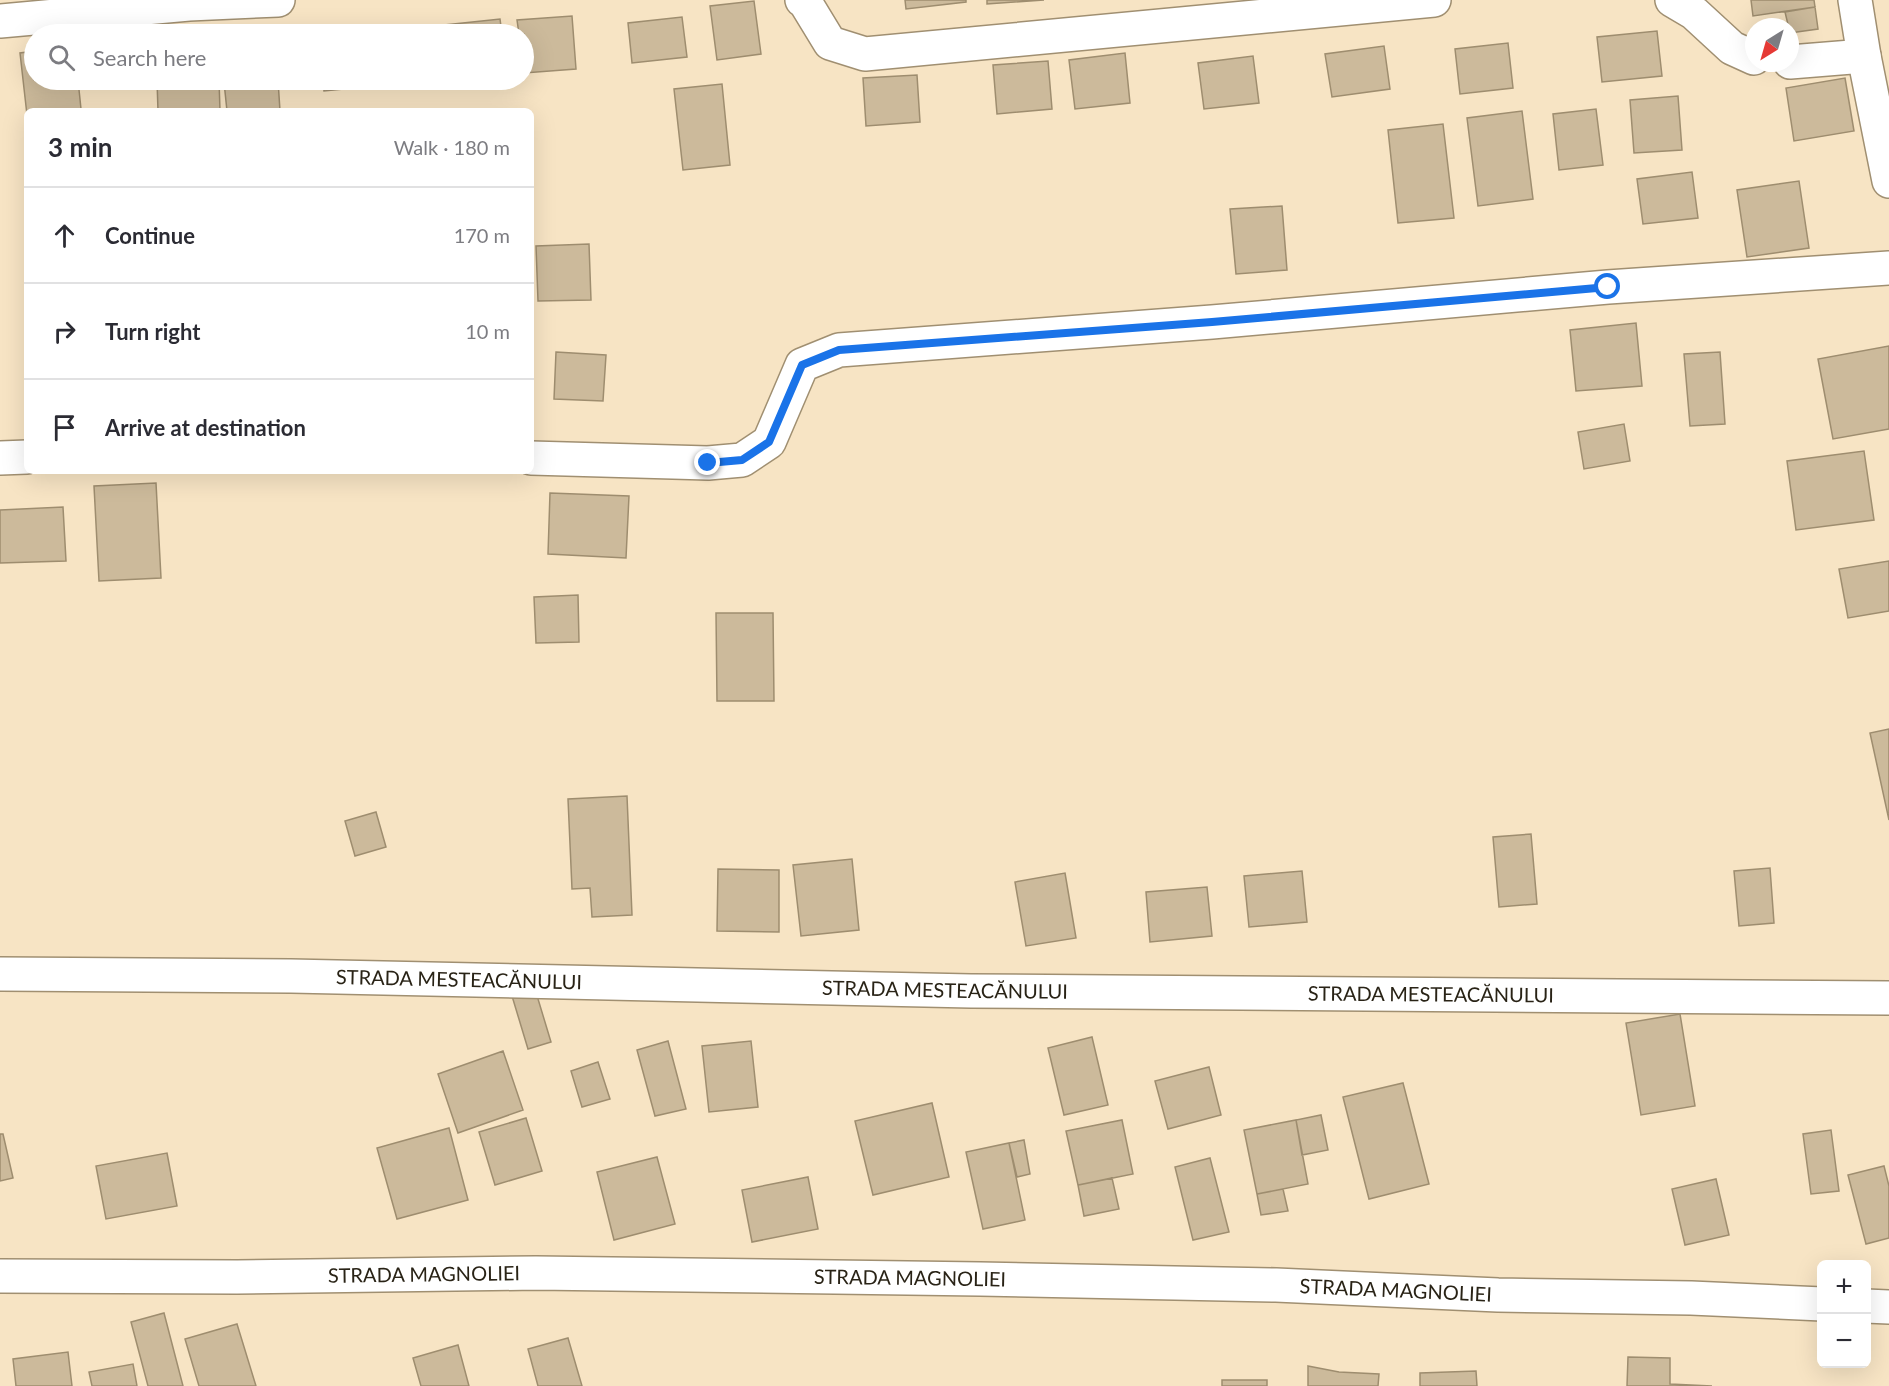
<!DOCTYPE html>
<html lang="en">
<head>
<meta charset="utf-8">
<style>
  :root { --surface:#fff; --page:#f2f2f3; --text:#2b2b33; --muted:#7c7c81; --line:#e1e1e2 }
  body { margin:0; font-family:Lato,sans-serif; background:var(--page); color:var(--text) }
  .controls { position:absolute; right:18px; bottom:18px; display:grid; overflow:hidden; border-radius:9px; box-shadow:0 6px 24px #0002 }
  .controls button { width:54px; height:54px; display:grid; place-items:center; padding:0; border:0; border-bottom:2px solid var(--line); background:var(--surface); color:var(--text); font:30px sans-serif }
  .compass { position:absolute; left:1745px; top:18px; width:54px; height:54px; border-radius:50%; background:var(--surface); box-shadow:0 6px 24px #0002; rotate:217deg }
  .stop { position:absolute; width:18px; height:18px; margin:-14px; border:4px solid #1a73e8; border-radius:50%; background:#fff }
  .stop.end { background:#1a73e8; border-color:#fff; box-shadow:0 2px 6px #0008 }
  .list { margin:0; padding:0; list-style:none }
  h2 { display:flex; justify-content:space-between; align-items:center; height:78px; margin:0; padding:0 24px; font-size:26px }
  h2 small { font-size:20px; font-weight:400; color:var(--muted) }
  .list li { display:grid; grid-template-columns:39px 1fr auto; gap:18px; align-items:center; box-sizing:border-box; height:96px; padding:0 24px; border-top:2px solid var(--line) }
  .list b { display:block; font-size:22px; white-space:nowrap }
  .list em { font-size:20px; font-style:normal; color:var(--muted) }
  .icon { flex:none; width:33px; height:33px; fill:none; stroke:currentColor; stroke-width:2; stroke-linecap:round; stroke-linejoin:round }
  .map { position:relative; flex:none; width:1889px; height:1386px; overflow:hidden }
  .search { position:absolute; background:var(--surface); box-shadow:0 6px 24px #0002; left:24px; top:24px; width:510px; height:66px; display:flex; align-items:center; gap:15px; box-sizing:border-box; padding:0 21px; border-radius:33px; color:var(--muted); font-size:22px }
  .panel { position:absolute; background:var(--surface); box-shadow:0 6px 24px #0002; left:24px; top:108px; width:510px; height:366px; border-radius:9px }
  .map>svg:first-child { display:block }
  .building { fill:#ccba9b; stroke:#9e8d6f; stroke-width:1.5 }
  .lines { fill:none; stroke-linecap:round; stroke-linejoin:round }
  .minor-casing { stroke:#a08f71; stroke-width:36 }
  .minor { stroke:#fff; stroke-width:33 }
  .route { stroke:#1a73e8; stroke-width:8 }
  .labels { text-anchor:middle; stroke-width:4.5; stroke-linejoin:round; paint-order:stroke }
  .street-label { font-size:20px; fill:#292316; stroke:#f7e4c4 }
</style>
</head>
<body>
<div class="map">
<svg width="1889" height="1386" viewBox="0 0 1889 1386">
  <rect width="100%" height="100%" fill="#f7e4c4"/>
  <!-- building -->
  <path class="building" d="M905,0H966V2L906,9Z
    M987,0H1044L987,4Z
    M1751,0H1814L1815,7L1753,16Z
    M754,1L761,54L717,60L710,6Z
    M1815,7L1818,29L1790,33L1785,12Z
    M572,16L576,69L524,73V34H519L517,20Z
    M682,17L687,57L632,63L628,23Z
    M500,19L502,34H436L435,26Z
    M1657,31L1662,76L1602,82L1597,37Z
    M1508,43L1513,88L1460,94L1455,49Z
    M1384,46L1390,89L1332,97L1325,54Z
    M34,51V80H78L81,109L27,111V115L20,53Z
    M1125,53L1130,103L1075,109L1069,60Z
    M1253,56L1259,103L1204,109L1198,63Z
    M1048,61L1052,109L997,114L993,65Z
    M917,75L920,122L866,126L863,78Z
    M1845,78L1854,131L1794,141L1786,88Z
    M157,80H219L220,111H158Z
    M257,80H278L280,111H227L224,82Z
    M323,80H383L384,85L324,91Z
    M722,84L730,165L683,170L674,89Z
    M1678,96L1682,150L1634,153L1630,100Z
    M1596,109L1603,165L1559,170L1553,114Z
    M1522,111L1533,199L1478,206L1467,118Z
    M1443,124L1454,218L1398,223L1388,130Z
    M1692,172L1698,218L1643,224L1637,179Z
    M1799,181L1809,248L1747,257L1737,190Z
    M1282,206L1287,270L1236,274L1230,209Z
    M589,244L591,300L538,301L536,246Z
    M1636,323L1642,386L1576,391L1570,330Z
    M1889,346V429L1833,439L1818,359Z
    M556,352L606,355L603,401L554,399Z
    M1720,352L1725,424L1690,426L1684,354Z
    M1624,424L1630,461L1584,469L1578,432Z
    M1864,451L1874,520L1796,530L1787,461Z
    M156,483L161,578L99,581L94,486Z
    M550,493L629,496L626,558L548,554Z
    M63,507L66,561L0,563V510Z
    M1889,561V611L1848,618L1839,569Z
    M578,595L579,642L536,643L534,597Z
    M716,613H773L774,701H717Z
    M1889,729V820L1870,733Z
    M627,796L632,915L592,917L590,888L572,889L568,799Z
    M376,812L386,847L355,856L345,821Z
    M1531,834L1537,904L1499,907L1493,837Z
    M852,859L859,930L801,936L793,865Z
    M1770,868L1774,923L1739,926L1734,871Z
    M718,869L779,870V932L717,931Z
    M1302,871L1307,922L1249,927L1244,876Z
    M1065,873L1076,938L1026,946L1015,882Z
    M1207,887L1212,936L1150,942L1146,892Z
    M535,989L551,1042L528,1049L512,996Z
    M1680,1014L1695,1106L1641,1115L1626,1023Z
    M1092,1037L1108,1105L1064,1115L1048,1048Z
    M668,1041L686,1109L655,1116L637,1050Z
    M751,1041L758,1107L709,1112L702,1046Z
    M503,1051L523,1110L458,1133L438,1074Z
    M598,1062L610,1099L582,1107L571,1071Z
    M1209,1067L1221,1115L1168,1129L1155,1081Z
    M1403,1083L1429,1184L1369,1199L1343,1097Z
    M932,1103L949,1177L873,1195L855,1121Z
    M1321,1115L1328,1150L1302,1155L1296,1120Z
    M526,1118L542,1171L495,1185L479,1132Z
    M1122,1120L1133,1174L1078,1185L1066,1131Z
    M1296,1120L1308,1184L1257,1194L1244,1130Z
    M449,1128L468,1200L397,1219L377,1148Z
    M1831,1130L1839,1191L1811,1194L1803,1134Z
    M0,1134H3L13,1178L0,1181Z
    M1024,1140L1030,1174L1017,1177L1009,1143Z
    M1009,1143L1025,1220L983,1229L966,1152Z
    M167,1153L177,1206L106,1219L96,1166Z
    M657,1157L675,1224L614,1240L597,1172Z
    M1210,1158L1229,1232L1193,1240L1175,1167Z
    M1884,1166L1889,1186V1238L1866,1244L1848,1175Z
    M808,1177L818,1229L752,1242L742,1190Z
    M1112,1178L1119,1209L1084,1216L1078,1185Z
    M1716,1179L1729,1235L1685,1245L1672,1189Z
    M1283,1189L1288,1211L1261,1215L1257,1194Z
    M164,1313L183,1386H148L131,1322Z
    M237,1324L256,1386H199L185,1339Z
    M568,1338L582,1386H538L528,1349Z
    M458,1345L469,1386H421L413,1358Z
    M68,1352L72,1386H16L13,1359Z
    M1628,1357L1670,1358V1384L1712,1386H1627Z
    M133,1364L137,1386H92L89,1372Z
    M1308,1366L1339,1372L1379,1374L1378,1386H1308Z
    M1476,1371L1477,1386H1420V1373Z
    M1222,1380H1267V1386H1222Z"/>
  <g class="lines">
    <defs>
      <g id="minor">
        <path d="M802,0L805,2L830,43L865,54L1434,0"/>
        <path d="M1672,0L1694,13L1732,48L1754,58"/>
        <path d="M1855,0L1864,56L1889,181"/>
        <path d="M0,21L189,4L278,0"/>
        <path d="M1790,62L1864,56"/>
        <path d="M0,458L27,457"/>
        <path d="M531,458L708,463L742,460L769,442L802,365L839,350L1212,322L1608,287L1889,268"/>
        <path id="s1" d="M0,974L291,976L971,991L1889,998"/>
        <path id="s2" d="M0,1276L237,1277L536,1273L980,1279L1276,1285L1498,1295L1691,1298L1822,1304"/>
        <path d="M1866,1306L1889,1307"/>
      </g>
    </defs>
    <!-- minor casing -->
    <use href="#minor" class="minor-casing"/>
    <!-- minor -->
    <use href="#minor" class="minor"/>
  </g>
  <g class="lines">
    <!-- route -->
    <path class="route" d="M708,463L742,460L769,442L802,365L839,350L1212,322L1608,287"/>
  </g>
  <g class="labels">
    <!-- street labels -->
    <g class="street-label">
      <text dy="7" stroke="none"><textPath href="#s1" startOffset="459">STRADA MESTEACĂNULUI</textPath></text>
      <text dy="7" stroke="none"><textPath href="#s1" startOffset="945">STRADA MESTEACĂNULUI</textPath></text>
      <text dy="7" stroke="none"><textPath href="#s1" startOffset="1431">STRADA MESTEACĂNULUI</textPath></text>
      <text dy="7" stroke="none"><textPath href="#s2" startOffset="424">STRADA MAGNOLIEI</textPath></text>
      <text dy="7" stroke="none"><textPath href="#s2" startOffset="910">STRADA MAGNOLIEI</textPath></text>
      <text dy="7" stroke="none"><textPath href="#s2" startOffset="1396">STRADA MAGNOLIEI</textPath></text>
    </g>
  </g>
</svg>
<div class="controls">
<button>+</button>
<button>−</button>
</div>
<svg class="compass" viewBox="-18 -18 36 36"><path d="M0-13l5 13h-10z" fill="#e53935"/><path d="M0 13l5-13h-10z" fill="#7c7c81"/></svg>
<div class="stop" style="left:1608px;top:287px"></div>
<div class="stop end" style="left:708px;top:463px"></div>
<div class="search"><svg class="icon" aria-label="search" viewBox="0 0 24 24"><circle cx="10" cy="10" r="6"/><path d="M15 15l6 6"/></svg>Search here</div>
<section class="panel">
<h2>3 min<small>Walk · 180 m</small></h2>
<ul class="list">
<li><svg class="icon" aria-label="ahead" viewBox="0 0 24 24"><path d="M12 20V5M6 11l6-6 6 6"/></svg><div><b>Continue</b></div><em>170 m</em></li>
<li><svg class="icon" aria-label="right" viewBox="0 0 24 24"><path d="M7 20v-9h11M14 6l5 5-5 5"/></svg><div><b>Turn right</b></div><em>10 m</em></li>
<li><svg class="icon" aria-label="arrive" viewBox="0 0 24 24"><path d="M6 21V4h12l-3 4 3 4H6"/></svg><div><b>Arrive at destination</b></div></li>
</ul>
</section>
</div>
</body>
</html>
